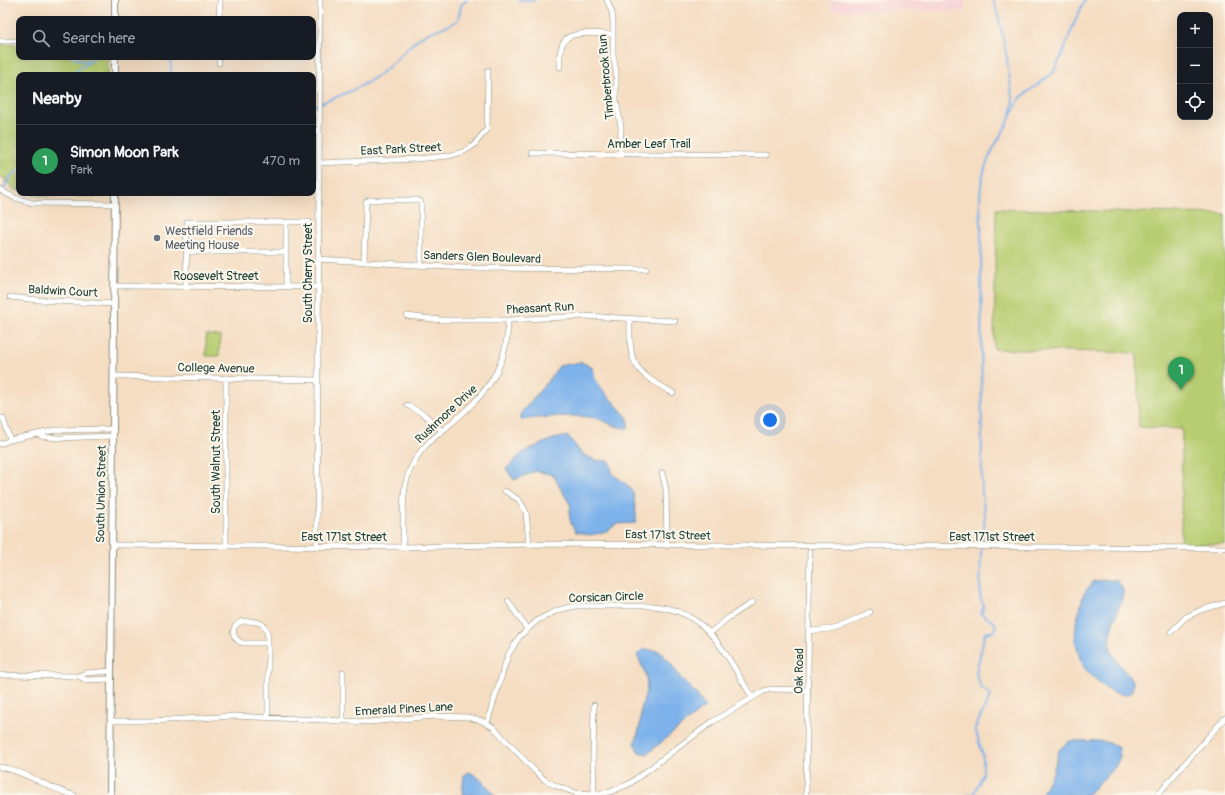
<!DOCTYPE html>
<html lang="en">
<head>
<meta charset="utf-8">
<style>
  :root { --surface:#171b24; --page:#242831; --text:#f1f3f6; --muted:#9ea1a6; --line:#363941; --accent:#d1495b }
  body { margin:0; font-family:Pangolin,sans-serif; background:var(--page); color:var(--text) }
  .controls { position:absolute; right:12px; top:12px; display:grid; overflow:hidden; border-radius:8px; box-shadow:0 4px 16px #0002 }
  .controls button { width:36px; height:36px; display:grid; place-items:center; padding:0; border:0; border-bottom:1px solid var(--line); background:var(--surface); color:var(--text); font:20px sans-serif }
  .you { position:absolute; left:770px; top:420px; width:14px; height:14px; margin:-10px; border:3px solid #fff; border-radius:50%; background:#1a73e8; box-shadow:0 0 0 6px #1a73e833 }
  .badge { display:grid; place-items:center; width:26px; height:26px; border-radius:50%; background:var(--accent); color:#fff; font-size:13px; font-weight:700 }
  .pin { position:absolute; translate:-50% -33px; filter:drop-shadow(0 1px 2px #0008) }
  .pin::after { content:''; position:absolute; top:21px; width:14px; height:12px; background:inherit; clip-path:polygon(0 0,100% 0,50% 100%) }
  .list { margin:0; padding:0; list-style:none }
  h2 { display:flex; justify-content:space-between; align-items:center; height:52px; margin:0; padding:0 16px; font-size:17px }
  h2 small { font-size:13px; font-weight:400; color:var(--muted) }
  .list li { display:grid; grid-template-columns:26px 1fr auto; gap:12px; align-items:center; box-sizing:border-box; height:72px; padding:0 16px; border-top:1px solid var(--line) }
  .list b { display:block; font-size:15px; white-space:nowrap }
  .list p { margin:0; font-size:13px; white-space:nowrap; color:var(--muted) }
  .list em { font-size:13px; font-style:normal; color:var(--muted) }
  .icon { flex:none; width:22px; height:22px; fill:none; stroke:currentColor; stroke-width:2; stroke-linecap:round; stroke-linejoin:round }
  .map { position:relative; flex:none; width:1225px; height:795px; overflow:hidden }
  .search { position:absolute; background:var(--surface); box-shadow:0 4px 16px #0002; left:16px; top:16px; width:300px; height:44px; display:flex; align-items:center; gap:10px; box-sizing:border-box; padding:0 14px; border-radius:8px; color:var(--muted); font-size:15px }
  .panel { position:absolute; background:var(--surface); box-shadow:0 4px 16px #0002; left:16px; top:72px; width:300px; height:124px; border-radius:8px }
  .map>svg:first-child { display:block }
  .built { fill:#f7cfd4 }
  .green { fill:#b8cd71; stroke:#6c8552 }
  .water { fill:#7eb2eb; stroke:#4e7890 }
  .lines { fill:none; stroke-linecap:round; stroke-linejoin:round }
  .stream { stroke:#7eb2eb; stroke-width:2 }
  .minor-casing { stroke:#8a8d7b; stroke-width:6 }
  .tertiary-casing { stroke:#8a8d7b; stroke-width:8 }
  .minor { stroke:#fff; stroke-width:5 }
  .tertiary { stroke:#fff; stroke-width:6 }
  .worship-dot { fill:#6b7280; stroke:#fbf7ec; stroke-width:1.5 }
  .labels { text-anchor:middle; stroke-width:4; stroke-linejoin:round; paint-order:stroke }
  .street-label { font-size:12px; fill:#1f3d34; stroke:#fbf7ec }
  .worship-label { font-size:12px; fill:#5b616d; stroke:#fbf7ec; text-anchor:start }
</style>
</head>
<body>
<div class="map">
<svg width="1225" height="795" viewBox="0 0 1225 795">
  <rect width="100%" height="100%" fill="#fbf7ec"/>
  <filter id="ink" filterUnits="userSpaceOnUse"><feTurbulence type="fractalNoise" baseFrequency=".025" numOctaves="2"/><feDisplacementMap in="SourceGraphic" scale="8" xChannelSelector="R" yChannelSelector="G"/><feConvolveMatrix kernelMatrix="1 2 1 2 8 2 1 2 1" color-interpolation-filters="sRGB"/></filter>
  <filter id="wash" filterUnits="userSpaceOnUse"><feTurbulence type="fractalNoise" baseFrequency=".012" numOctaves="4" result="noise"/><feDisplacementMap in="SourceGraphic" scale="16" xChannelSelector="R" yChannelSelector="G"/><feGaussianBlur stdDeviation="0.9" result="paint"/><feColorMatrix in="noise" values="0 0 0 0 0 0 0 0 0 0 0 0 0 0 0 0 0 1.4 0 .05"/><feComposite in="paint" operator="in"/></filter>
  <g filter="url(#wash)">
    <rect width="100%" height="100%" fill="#f5ddc2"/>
    <!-- built -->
    <path class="built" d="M831,0H965V13L959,11L831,10Z"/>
    <!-- green -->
    <path class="green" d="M0,44L19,45V57H108V75H19V191L11,188L12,185L5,182L6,179L0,177Z
      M24,193H108L107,196H38Z
      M996,209L1225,214V544H1181L1182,429L1139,427L1137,353L994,349Z
      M206,335L220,336L219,356H206Z"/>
    <!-- water -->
    <path class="water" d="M581,362L593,368L595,379L606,394L628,418V428C617,429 606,421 596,418C572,414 544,417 521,420V413L547,382L559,366Z
      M568,436L582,454L595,460L609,461L613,474L626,484L633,492L636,514V523L616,524L607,532L589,535L576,532C570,524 568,516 571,506L553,475L536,471L514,480L506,469L523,452L553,439Z
      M1106,580H1116C1117,582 1121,585 1122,587C1128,598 1105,630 1110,646C1113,660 1125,670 1133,682L1132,692L1126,695L1115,693L1105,688L1085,669L1080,658L1075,640L1076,624L1084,593L1094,581Z
      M643,649L659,651L669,661L680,677L697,695L705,707L647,754L638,752L635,743L640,726L641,710L647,688L646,675L637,655Z
      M1069,741C1085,741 1106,738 1119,748L1120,757L1115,767L1087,795H1041L1053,772L1059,750Z
      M470,772L483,781L495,795H462L464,775Z"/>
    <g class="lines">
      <!-- stream -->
      <path class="stream" d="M519,0H534
        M73,57L83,61L91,60
        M168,57L171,64V75
        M71,75L81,67L98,57
        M313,106C337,97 365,87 385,70C398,60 407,46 421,37C433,29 447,28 458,20L461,5L467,0
        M1013,112L1019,100L1024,95L1053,73L1061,57L1075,21L1085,0
        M0,196L10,177L19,170
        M968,795L974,793L983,774V756L975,728L991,695L981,688L976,673L985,633L994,631L996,627L994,622L981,614L984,606L980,597L981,553L985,516L982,493L981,224C979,194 979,178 992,151C1000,134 1012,123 1013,103C1008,69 1005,33 993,0"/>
    </g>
  </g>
  <g filter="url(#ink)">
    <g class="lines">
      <defs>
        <path id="minor" d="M607,0L612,12L613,21V55L616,71V100L621,127L620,154
          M219,19L220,0
          M0,41H19
          M219,63V57
          M560,67C560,59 559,50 563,43C569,29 600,34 612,34
          M532,153L766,155
          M319,163L416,159L448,156L463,152L474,145L487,129L488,70
          M0,190L15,198L33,203L115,204
          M187,252H286V286
          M286,252V222
          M318,259L465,268L646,269
          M364,261L366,202L369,200H417L420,201L421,203V265
          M114,286L318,287
          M186,286L187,222H309
          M10,297L38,300L114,304
          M407,316L441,320H508L584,316L675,321
          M630,319C629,365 633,371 673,393
          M114,376L318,380
          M226,378V546
          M407,405L425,415L442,431
          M0,418H3L10,440
          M41,436L57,438L113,436
          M0,444L10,440L56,430L113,429
          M662,473L666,489L667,546
          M505,491L519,500L526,512L529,544
          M112,545L403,547L531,544L1225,548
          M317,547L320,0
          M403,547C404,506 397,474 429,442C471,406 508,382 508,320
          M508,601L527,629
          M243,621C262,621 268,623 268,643H242C230,637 231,625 243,621Z
          M809,631C835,630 848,625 870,612
          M1171,632L1186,617L1201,610L1225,603
          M710,633L728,618L753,602
          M0,675L78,676L86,673L111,671
          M78,676L86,680L111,679
          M594,705L593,756L594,794
          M268,717V643
          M111,721H153L233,716L369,722L436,716L467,717L482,721L493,727L535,771L545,780L554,785L576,793L598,794L610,792L629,784L712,722L764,691L771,689L808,690
          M343,721V672
          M487,723L508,655L520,636L538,620L558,610L575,606H653C710,611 725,655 752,697
          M0,767C26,771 48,789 74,795
          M806,795L810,546
          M1157,795L1225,718"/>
        <path id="tertiary" d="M115,0V19
          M115,57V75
          M110,795L115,193"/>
      </defs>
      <!-- minor casing -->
      <use href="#minor" class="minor-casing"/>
      <!-- tertiary casing -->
      <use href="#tertiary" class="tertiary-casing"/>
      <!-- minor -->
      <use href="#minor" class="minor"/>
      <!-- tertiary -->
      <use href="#tertiary" class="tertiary"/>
    </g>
  </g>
  <!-- markers -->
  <circle class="worship-dot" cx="157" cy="238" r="4"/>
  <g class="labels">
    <!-- street labels -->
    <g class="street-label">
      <text transform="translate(606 77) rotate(-95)" y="4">Timberbrook Run</text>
      <text x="649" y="148">Amber Leaf Trail</text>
      <text transform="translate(401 149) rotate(-3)" y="4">East Park Street</text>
      <text transform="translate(482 257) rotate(2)" y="4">Sanders Glen Boulevard</text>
      <text transform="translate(308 273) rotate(-90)" y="4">South Cherry Street</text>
      <text x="216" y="280">Roosevelt Street</text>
      <text transform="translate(63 291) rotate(3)" y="4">Baldwin Court</text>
      <text transform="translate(540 308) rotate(-3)" y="4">Pheasant Run</text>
      <text transform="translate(216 368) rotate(1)" y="4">College Avenue</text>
      <text transform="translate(446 414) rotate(-43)" y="4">Rushmore Drive</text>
      <text transform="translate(216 462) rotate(-90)" y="4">South Walnut Street</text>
      <text transform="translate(101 494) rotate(-89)" y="4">South Union Street</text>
      <text transform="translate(668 535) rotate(1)" y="4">East 171st Street</text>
      <text x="344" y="541">East 171st Street</text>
      <text x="992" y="541">East 171st Street</text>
      <text transform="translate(606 597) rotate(-2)" y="4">Corsican Circle</text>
      <text transform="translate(799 671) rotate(-89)" y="4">Oak Road</text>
      <text transform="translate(404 709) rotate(-3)" y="4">Emerald Pines Lane</text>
    </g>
    <!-- worship labels -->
    <g class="worship-label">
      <text x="165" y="235">Westfield Friends<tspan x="165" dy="14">Meeting House</tspan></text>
    </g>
  </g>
</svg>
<div class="controls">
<button>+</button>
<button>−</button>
<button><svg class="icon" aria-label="locate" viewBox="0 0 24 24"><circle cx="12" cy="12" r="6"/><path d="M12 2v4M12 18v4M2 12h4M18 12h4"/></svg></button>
</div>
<div class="you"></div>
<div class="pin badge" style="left:1181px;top:390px;background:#2e9e5b">1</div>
<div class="search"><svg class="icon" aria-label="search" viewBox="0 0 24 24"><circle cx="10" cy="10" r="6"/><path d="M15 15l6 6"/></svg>Search here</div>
<section class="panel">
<h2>Nearby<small></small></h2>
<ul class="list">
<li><span class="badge" style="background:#2e9e5b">1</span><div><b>Simon Moon Park</b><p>Park</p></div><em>470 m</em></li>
</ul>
</section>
</div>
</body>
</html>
